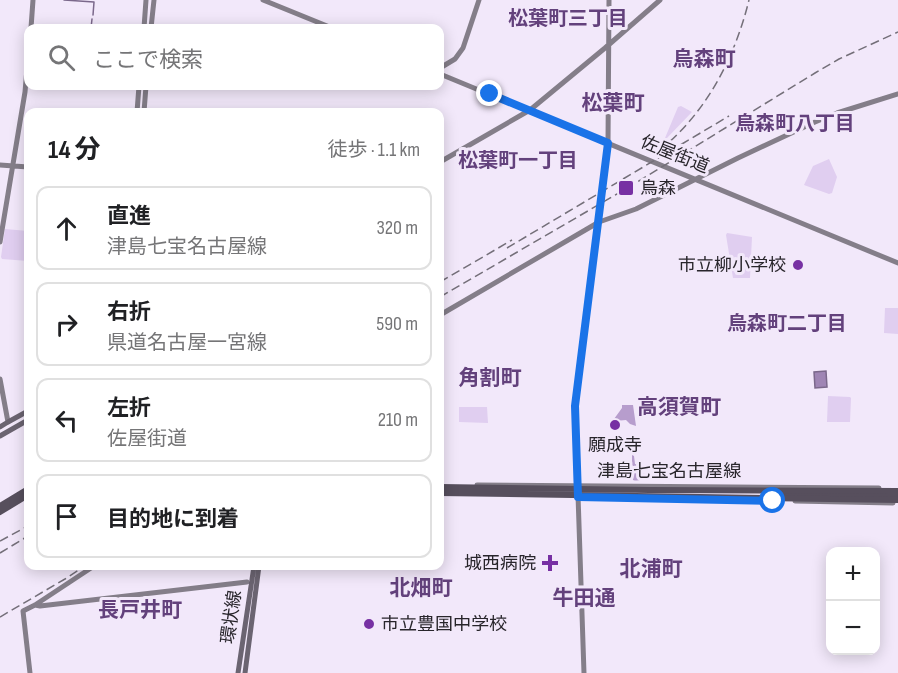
<!DOCTYPE html>
<html lang="ja">
<head>
<meta charset="utf-8">
<style>
  :root { --surface:#fff; --page:#f2f2f2; --text:#202124; --muted:#757577; --line:#e0e0e0 }
  body { margin:0; font-family:"Sofia Sans Condensed","Noto Sans JP",sans-serif; background:var(--page); color:var(--text) }
  .controls { position:absolute; right:18px; bottom:18px; display:grid; overflow:hidden; border-radius:12px; box-shadow:0 3px 15px #0003 }
  .controls button { width:54px; height:54px; display:grid; place-items:center; padding:0; border:0; border-bottom:2px solid var(--line); background:var(--surface); color:var(--text); font:30px sans-serif }
  .stop { position:absolute; width:18px; height:18px; margin:-14px; border:4px solid #1a73e8; border-radius:50%; background:#fff }
  .stop.end { background:#1a73e8; border-color:#fff; box-shadow:0 2px 6px #0008 }
  .list { margin:0; padding:0; list-style:none }
  h2 { display:flex; justify-content:space-between; align-items:center; height:78px; margin:0; padding:0 24px; font-size:26px }
  h2 small { font-size:20px; font-weight:400; color:var(--muted) }
  .list li { display:grid; grid-template-columns:39px 1fr auto; gap:18px; align-items:center; box-sizing:border-box; height:84px; margin:0 12px 12px; padding:0 12px; border:2px solid var(--line); border-radius:12px }
  .list b { display:block; font-size:22px; white-space:nowrap }
  .list p { margin:0; font-size:20px; white-space:nowrap; color:var(--muted) }
  .list em { font-size:20px; font-style:normal; color:var(--muted) }
  .icon { flex:none; width:33px; height:33px; fill:none; stroke:currentColor; stroke-width:2; stroke-linecap:round; stroke-linejoin:round }
  .map { position:relative; flex:none; width:898px; height:673px; overflow:hidden }
  .search { position:absolute; background:var(--surface); box-shadow:0 3px 15px #0003; left:24px; top:24px; width:420px; height:66px; display:flex; align-items:center; gap:15px; box-sizing:border-box; padding:0 21px; border-radius:12px; color:var(--muted); font-size:22px }
  .panel { position:absolute; background:var(--surface); box-shadow:0 3px 15px #0003; left:24px; top:108px; width:420px; height:462px; border-radius:12px }
  .map>svg:first-child { display:block }
  .green { fill:#e0cef0 }
  .forest { fill:#b79dcd }
  .water { fill:#9f85b4; stroke:#7b688b; stroke-width:1.5 }
  .lines { fill:none; stroke-linecap:round; stroke-linejoin:round }
  .stream { stroke:#7b688b; stroke-width:1.5 }
  .secondary { stroke:#847e89; stroke-width:5 }
  .primary { stroke:#6b6471; stroke-width:5 }
  .highway { stroke:#574f5d; stroke-width:6 }
  .rail { stroke:#746f79; stroke-width:1.5; stroke-dasharray:9 4.5; stroke-linecap:butt }
  .highway-bridge { stroke:#574f5d; stroke-width:6 }
  .route { stroke:#1a73e8; stroke-width:8 }
  .poi-dot { fill:#7730a3; stroke:#f2e8fa; stroke-width:2 }
  .labels { text-anchor:middle; stroke-width:6; stroke-linejoin:round; paint-order:stroke }
  .street-label { font-size:18px; fill:#28252b; stroke:#f2e8fa }
  .poi-label { font-size:18px; fill:#28252b; stroke:#f2e8fa; text-anchor:start }
  .neighbourhood-label { font-size:20px; font-weight:bold; fill:#63417c; stroke:#f2e8fa }
  .quarter-label { font-size:21px; font-weight:bold; fill:#63417c; stroke:#f2e8fa }
</style>
</head>
<body>
<div class="map">
<svg width="898" height="673" viewBox="0 0 898 673">
  <rect width="100%" height="100%" fill="#f2e8fa"/>
  <!-- green -->
  <path class="green" d="M681,106L692,112L667,138H665L678,107Z
    M829,159L837,177L832,193L829,194L804,185L813,166Z
    M5,229L28,231V261L2,259L1,257Z
    M727,233L752,237L750,278H733L726,235Z
    M885,308H898V334L884,333Z
    M828,396L850,397L851,398L850,422H827Z
    M459,407H487L488,423L459,422Z"/>
  <!-- forest -->
  <path class="forest" d="M622,405H633L636,426L630,424L626,420L615,421L614,419L622,408Z
    M632,455L634,456L635,464L639,465L640,466L641,473L649,475L648,479C643,478 639,482 633,480V473H636V469L632,465Z"/>
  <!-- water -->
  <path class="water" d="M826,371L827,387L815,388L814,372Z"/>
  <g class="lines">
    <!-- stream -->
    <path class="stream" d="M64,0L94,2L93,15
      M91,28L92,19"/>
    <!-- secondary -->
    <path class="secondary" d="M263,0L332,28
      M31,28L33,0
      M144,28L146,0
      M151,28L154,0
      M440,68L455,59L463,48L479,0
      M440,74L898,263
      M137,112L139,86
      M144,112L146,86
      M440,162L530,110L605,48L660,0
      M0,165L28,167
      M0,242L25,92L28,57
      M440,315L599,222L636,209L738,158L815,122L837,113L898,94
      M0,379L8,422
      M477,485L879,488
      M795,501L893,503
      M35,605L40,606L247,582
      M30,673L23,611L35,605L94,566
      M584,673L575,406L608,143L609,0"/>
    <!-- primary -->
    <path class="primary" d="M0,427L8,422L28,411
      M0,436L28,420
      M238,673L254,566
      M245,673L259,566"/>
    <!-- highway -->
    <path class="highway" d="M766,493L898,495
      M0,506L28,489
      M0,512L28,495"/>
    <!-- rail -->
    <path class="rail" d="M660,150C707,112 735,57 749,0
      M507,248L729,116
      M440,282L512,240
      M440,297L629,187L815,73L839,59L898,32
      M0,541L28,526
      M0,553L28,536
      M0,617L65,579L85,566"/>
    <!-- highway-bridge -->
    <path class="highway-bridge" d="M440,487L649,490L898,491
      M440,493L898,500"/>
  </g>
  <g class="lines">
    <!-- route -->
    <path class="route" d="M490,94L608,143L575,406L578,497L773,501"/>
  </g>
  <!-- markers -->
  <g class="poi-dot">
    <rect x="618" y="180" width="16" height="16" rx="3"/>
    <circle cx="798" cy="265" r="6"/>
    <circle cx="615" cy="425" r="6"/>
    <path d="M547 554h6v6h6v6h-6v6h-6v-6h-6v-6h6z"/>
    <circle cx="369" cy="624" r="6"/>
  </g>
  <g class="labels">
    <!-- street labels -->
    <g class="street-label">
      <text transform="translate(675 154) rotate(22)" y="6">佐屋街道</text>
      <text x="669" y="477">津島七宝名古屋線</text>
      <text transform="translate(231 617) rotate(-82)" y="6">環状線</text>
    </g>
    <!-- poi labels -->
    <g class="poi-label">
      <text x="640" y="194">烏森</text>
      <text x="786" y="271" text-anchor="end">市立柳小学校</text>
      <text x="615" y="451" text-anchor="middle">願成寺</text>
      <text x="536" y="569" text-anchor="end">城西病院</text>
      <text x="381" y="630">市立豊国中学校</text>
    </g>
    <!-- neighbourhood labels -->
    <g class="neighbourhood-label">
      <text x="568" y="25">松葉町三丁目</text>
      <text x="795" y="130">烏森町八丁目</text>
      <text x="518" y="167">松葉町一丁目</text>
      <text x="787" y="330">烏森町二丁目</text>
    </g>
    <!-- quarter labels -->
    <g class="quarter-label">
      <text x="704" y="66">烏森町</text>
      <text x="613" y="110">松葉町</text>
      <text x="490" y="385">角割町</text>
      <text x="679" y="414">高須賀町</text>
      <text x="651" y="576">北浦町</text>
      <text x="421" y="595">北畑町</text>
      <text x="584" y="605">牛田通</text>
      <text x="140" y="617">長戸井町</text>
    </g>
  </g>
</svg>
<div class="controls">
<button>+</button>
<button>−</button>
</div>
<div class="stop" style="left:773px;top:501px"></div>
<div class="stop end" style="left:490px;top:94px"></div>
<div class="search"><svg class="icon" aria-label="search" viewBox="0 0 24 24"><circle cx="10" cy="10" r="6"/><path d="M15 15l6 6"/></svg>ここで検索</div>
<section class="panel">
<h2>14 分<small>徒歩 · 1.1 km</small></h2>
<ul class="list">
<li><svg class="icon" aria-label="ahead" viewBox="0 0 24 24"><path d="M12 20V5M6 11l6-6 6 6"/></svg><div><b>直進</b><p>津島七宝名古屋線</p></div><em>320 m</em></li>
<li><svg class="icon" aria-label="right" viewBox="0 0 24 24"><path d="M7 20v-9h11M14 6l5 5-5 5"/></svg><div><b>右折</b><p>県道名古屋一宮線</p></div><em>590 m</em></li>
<li><svg class="icon" aria-label="left" viewBox="0 0 24 24"><path d="M17 20v-9H6M10 6l-5 5 5 5"/></svg><div><b>左折</b><p>佐屋街道</p></div><em>210 m</em></li>
<li><svg class="icon" aria-label="arrive" viewBox="0 0 24 24"><path d="M6 21V4h12l-3 4 3 4H6"/></svg><div><b>目的地に到着</b></div></li>
</ul>
</section>
</div>
</body>
</html>
